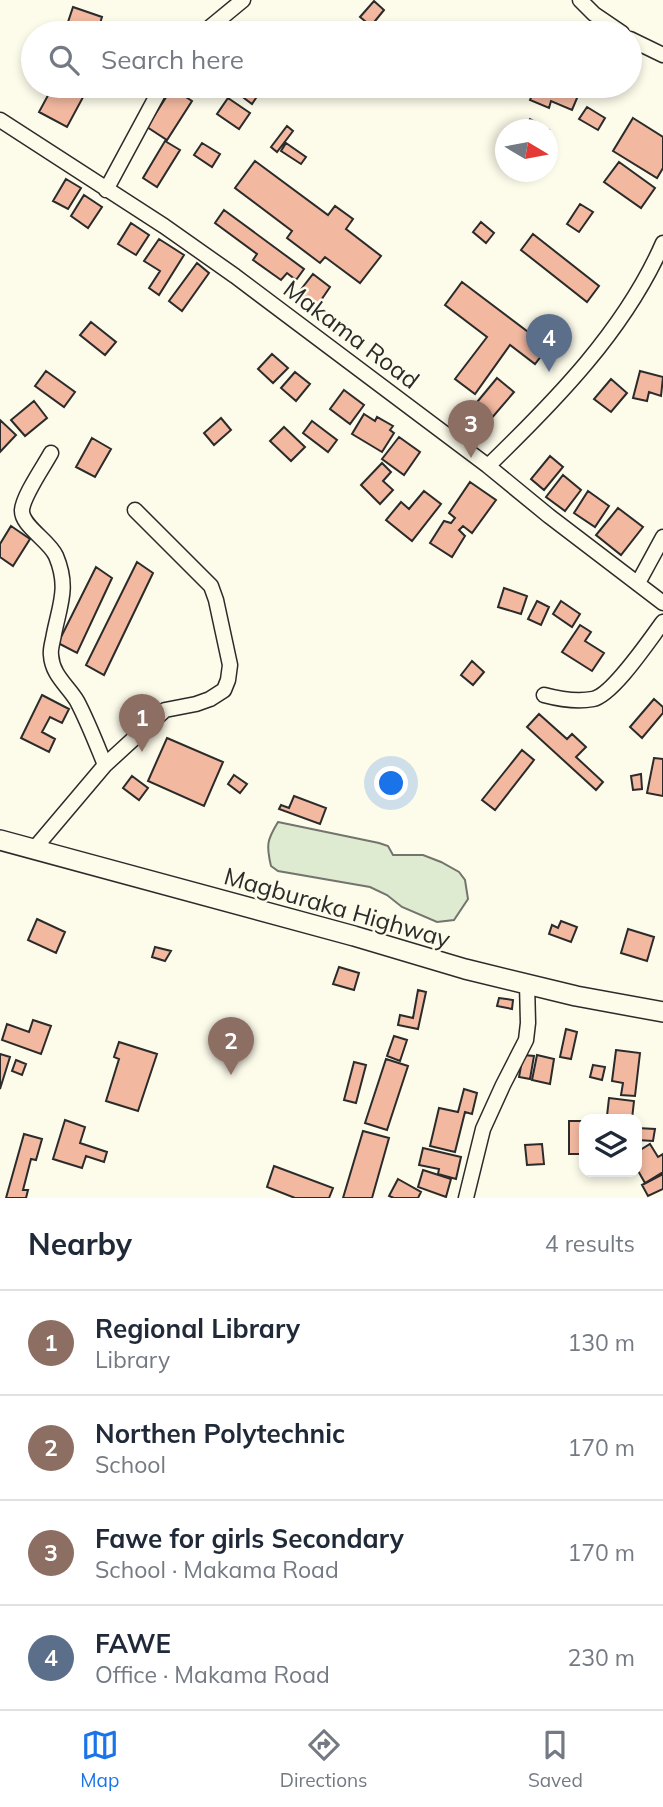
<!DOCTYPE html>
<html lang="en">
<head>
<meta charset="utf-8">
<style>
  :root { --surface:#fff; --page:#f2f2f3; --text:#1f2937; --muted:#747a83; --line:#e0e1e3; --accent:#1a73e8 }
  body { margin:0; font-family:Mulish,sans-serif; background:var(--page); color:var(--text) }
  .controls { position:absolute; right:21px; bottom:21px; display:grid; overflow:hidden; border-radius:14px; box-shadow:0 4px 10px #0003 }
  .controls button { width:63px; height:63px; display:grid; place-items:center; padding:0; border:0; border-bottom:2px solid var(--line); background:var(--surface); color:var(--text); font:35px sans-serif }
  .compass { position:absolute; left:495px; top:119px; width:63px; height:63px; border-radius:50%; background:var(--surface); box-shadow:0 4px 10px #0003; rotate:100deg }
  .you { position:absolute; left:392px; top:784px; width:24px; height:24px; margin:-18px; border:5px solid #fff; border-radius:50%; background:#1a73e8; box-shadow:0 0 0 10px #1a73e833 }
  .badge { display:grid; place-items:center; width:46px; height:46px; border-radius:50%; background:var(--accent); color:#fff; font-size:23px; font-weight:700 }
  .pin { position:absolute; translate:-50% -58px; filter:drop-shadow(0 2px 4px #0008) }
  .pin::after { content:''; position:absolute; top:37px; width:24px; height:21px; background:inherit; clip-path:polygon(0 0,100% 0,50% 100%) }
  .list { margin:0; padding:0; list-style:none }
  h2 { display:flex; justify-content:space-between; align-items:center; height:91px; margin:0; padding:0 28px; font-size:30px }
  h2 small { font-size:23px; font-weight:400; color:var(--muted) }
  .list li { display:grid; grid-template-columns:46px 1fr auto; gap:21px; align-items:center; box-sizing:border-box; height:105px; padding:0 28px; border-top:2px solid var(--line) }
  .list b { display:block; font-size:26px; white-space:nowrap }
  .list p { margin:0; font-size:23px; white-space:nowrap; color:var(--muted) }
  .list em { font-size:23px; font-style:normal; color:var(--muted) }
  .icon { flex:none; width:38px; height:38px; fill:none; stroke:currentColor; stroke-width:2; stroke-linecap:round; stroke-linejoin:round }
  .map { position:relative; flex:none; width:663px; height:1198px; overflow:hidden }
  .search { position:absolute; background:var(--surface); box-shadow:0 4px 10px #0003; left:21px; right:21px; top:21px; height:77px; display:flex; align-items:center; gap:18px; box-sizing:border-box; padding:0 24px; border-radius:38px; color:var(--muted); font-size:26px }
  .sheet { height:511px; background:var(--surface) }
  nav { display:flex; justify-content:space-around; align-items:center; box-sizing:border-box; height:98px; border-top:2px solid var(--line); background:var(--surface); font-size:19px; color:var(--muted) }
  nav a { display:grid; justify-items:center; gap:4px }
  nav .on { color:var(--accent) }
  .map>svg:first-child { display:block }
  .green { fill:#deebd1; stroke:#74746e; stroke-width:2 }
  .building { fill:#f2b8a0; stroke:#2b2b2b; stroke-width:2 }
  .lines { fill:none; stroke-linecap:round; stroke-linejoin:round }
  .minor-casing { stroke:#2b2b2b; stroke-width:17 }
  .major-casing { stroke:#2b2b2b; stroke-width:22 }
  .minor { stroke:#fdfbea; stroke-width:14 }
  .major { stroke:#fdfbea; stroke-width:19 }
  .labels { text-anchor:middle; stroke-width:5; stroke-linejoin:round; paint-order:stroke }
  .street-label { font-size:24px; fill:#2b2b2b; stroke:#fdfbea }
</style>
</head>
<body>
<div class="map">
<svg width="663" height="1198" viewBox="0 0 663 1198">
  <rect width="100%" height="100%" fill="#fdfbea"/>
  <!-- green -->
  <path class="green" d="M278,822L379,843L388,846L393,855H423L441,862L459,872L465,880L468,899L454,920L437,922L402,907L387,895L370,887L278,871L271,866C266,845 267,840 278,822Z"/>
  <!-- building -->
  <path class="building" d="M374,1L384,10L371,26L360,17Z
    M73,7L102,17L97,33H77L78,28L67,25Z
    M53,86H67L75,90L77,86H89L67,127L39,112Z
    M252,86H264L252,104L244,98Z
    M536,86H567L580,91L572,110L551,101L549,108L530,100Z
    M172,88L192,101L167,140L147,127Z
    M228,98L250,113L239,129L217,114Z
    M587,107L605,118L598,130L579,119Z
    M633,118L663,137V168L657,178L613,151Z
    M530,119L549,130L548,132V130H523Z
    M287,126L293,131L277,152L271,147Z
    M165,141L180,150L157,187L143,178Z
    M202,143L220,154L212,167L194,155Z
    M286,143L306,157L301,164L281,151Z
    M255,161L328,215L335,206L353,219L346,229L381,256L360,283L325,257L320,263L287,238L292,231L235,188Z
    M619,162L655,188L641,208L604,182Z
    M66,179L81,188L68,209L53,201Z
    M84,195L102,207L88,228L71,216Z
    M580,204L593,212L579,232L567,224Z
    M224,210L304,269L296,280L287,273L281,280L253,260L257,254L215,223Z
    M481,222L494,233L486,243L473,232Z
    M131,223L149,235L136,255L118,244Z
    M533,234L599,286L587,302L521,250Z
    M159,239L184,255L159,295L149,288L160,271L144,261Z
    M197,263L209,273L182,311L169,301Z
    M313,274L330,287L317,306L299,292Z
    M462,282L548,347L535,364L510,345L475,394L455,379L487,337L445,305Z
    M91,322L116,342L105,355L80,335Z
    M272,354L288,368L273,383L258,369Z
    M46,371L75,392L64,407L35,386Z
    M640,371L663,377L661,396L649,392L647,401L633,398Z
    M295,372L310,384L296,401L281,388Z
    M497,378L514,392L484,427L468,413Z
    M611,379L627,393L611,412L594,399Z
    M344,390L364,405L350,424L330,409Z
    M34,401L47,418L25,436L11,420Z
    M364,414L375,421L377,417L393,426L390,430L394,433L382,452L352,434Z
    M221,418L231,430L214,445L204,433Z
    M0,420L16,435L0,452Z
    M312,421L337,440L328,452L303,433Z
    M284,427L305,447L291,461L270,441Z
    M399,437L420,452L404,475L382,459Z
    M92,438L111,449L95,477L76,467Z
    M550,456L563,467L544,490L531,479Z
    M382,463L391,472L383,481L393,490L380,504L361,485Z
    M563,475L581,490L565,511L546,497Z
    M470,482L496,500L472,533L463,526L459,530L465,536L452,557L430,543L444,521L451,523L455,518L449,513Z
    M424,491L441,504L412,541L386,520L401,502L409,509Z
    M588,491L609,506L595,527L574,513Z
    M618,508L643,527L621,555L596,535Z
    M11,526L30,539L13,566L0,557V544Z
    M137,562L153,573L104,675L86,665Z
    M96,567L112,578L77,653L58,643Z
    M504,588L527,596L521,614L498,607Z
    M537,601L549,607L541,625L528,619Z
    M561,601L580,614L572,627L553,614Z
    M580,625L591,632L585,641L604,653L592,671L562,652Z
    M472,661L484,672L473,685L461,675Z
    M42,695L69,709L62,723L50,717L42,732L55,739L49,752L21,738Z
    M654,699L663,707V713L642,738L630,727Z
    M539,714L567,739L572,734L586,747L576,757L603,782L596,790L527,727Z
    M167,738L223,762L204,806L148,781Z
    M522,750L534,760L495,810L482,800Z
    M654,758L663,759V796L647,793Z
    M641,774L642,789L633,790L631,776Z
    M234,775L247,784L240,793L228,784Z
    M132,776L148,788L139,800L123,788Z
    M294,796L326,808L320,824L279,809L281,805L289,808Z
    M37,919L65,932L56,953L28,940Z
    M561,921L577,927L571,942L549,934L552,925L558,928Z
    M628,929L654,937L647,961L621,953Z
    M155,947L171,951L165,961L152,957Z
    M339,967L359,973L354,990L333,984Z
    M418,990L426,992L418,1029L398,1025L400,1015L413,1018Z
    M499,998L513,1000L512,1009L497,1006Z
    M33,1020L51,1026L41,1054L2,1040L7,1024L29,1032Z
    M566,1029L577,1032L571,1059L560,1057Z
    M394,1036L407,1040L400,1061L387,1056Z
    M119,1042L157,1054L138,1111L106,1101L119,1059L114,1057Z
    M616,1050L640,1053L635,1096L621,1095L623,1083L612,1081Z
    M0,1054L10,1057L0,1089Z
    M523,1055L534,1056L530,1079L519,1077Z
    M537,1055L554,1059L550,1084L532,1080Z
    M386,1059L408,1066L387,1130L365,1123Z
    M16,1060L26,1064L22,1075L12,1071Z
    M354,1062L366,1065L356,1103L344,1100Z
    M593,1065L605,1067L602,1080L590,1077Z
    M464,1089L477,1093L472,1114L465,1112L455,1152L430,1146L439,1108L458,1112Z
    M609,1098L634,1101L632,1119L607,1116Z
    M65,1120L85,1127L80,1143L107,1152L104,1162L86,1156L82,1168L53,1159Z
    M569,1121H584V1154H569Z
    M637,1128L655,1129L653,1141L637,1140Z
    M363,1131L389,1138L372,1198H343Z
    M24,1134L42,1139L36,1160L31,1159L23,1190H28L26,1198H6Z
    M542,1144L544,1164L527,1165L525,1145Z
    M650,1144L658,1157L663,1154V1172L645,1183L637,1169V1152Z
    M423,1148L461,1157L456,1179L438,1174L439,1169L419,1165Z
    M274,1166L333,1188L329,1198H295L267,1187Z
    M423,1170L451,1179L446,1197L418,1187Z
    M663,1174V1189L648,1196L642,1185Z
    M398,1179L421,1192L418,1198H394L389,1196Z"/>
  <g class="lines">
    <defs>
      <path id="minor" d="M580,0L594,14L622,33
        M203,33L243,0
        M630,39L663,55
        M0,120L164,226L235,276L488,466L549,516L663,603
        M106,190L162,86
        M51,453C44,466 23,496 22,510C21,526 49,540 56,556C69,587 60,604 54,634C53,641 50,649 51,655C52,675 68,686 77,701C88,722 96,743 105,765
        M488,466C556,400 625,330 663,243
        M638,583L663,537
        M544,695C559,699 577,702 593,699C613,695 650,639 663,622
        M34,849L105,765L165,710L196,704L210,699L224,690L228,680L230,665L216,600L211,586L135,510
        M466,1198L483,1129L503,1085L526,1040L528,1023L527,983"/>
      <path id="major" d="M0,840L354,936L465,969L576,996L663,1012"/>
    </defs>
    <!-- minor casing -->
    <use href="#minor" class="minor-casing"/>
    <!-- major casing -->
    <use href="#major" class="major-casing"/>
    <!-- minor -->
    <use href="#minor" class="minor"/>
    <!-- major -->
    <use href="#major" class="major"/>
  </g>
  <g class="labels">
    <!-- street labels -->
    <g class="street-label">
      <text transform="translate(351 335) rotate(37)" y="8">Makama Road</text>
      <text transform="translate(337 908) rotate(16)" y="8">Magburaka Highway</text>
    </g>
  </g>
</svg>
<div class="controls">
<button><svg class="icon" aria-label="layers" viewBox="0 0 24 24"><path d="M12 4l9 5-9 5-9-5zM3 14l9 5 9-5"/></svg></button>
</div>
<svg class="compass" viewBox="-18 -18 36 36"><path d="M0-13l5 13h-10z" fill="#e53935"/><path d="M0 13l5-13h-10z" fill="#747a83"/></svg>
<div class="you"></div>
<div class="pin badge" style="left:142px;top:752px;background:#8d6e63">1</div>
<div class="pin badge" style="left:231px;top:1075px;background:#8d6e63">2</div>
<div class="pin badge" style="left:471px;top:458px;background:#8d6e63">3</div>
<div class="pin badge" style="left:549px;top:372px;background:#5c6f8a">4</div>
<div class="search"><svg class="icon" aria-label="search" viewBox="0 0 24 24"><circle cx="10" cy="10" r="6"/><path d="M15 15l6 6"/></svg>Search here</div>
</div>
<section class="sheet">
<h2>Nearby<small>4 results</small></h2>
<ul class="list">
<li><span class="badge" style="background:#8d6e63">1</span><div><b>Regional Library</b><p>Library</p></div><em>130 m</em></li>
<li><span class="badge" style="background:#8d6e63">2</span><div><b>Northen Polytechnic</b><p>School</p></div><em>170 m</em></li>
<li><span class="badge" style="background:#8d6e63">3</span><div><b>Fawe for girls Secondary</b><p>School · Makama Road</p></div><em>170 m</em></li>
<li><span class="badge" style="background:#5c6f8a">4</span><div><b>FAWE</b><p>Office · Makama Road</p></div><em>230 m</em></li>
</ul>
</section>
<nav>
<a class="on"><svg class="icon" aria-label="map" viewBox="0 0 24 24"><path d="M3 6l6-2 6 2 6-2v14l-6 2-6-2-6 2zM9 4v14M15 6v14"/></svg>Map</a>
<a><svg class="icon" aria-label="directions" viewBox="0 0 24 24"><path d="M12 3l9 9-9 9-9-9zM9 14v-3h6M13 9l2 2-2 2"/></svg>Directions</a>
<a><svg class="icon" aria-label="saved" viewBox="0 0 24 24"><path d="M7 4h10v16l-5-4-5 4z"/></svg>Saved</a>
</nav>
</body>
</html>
